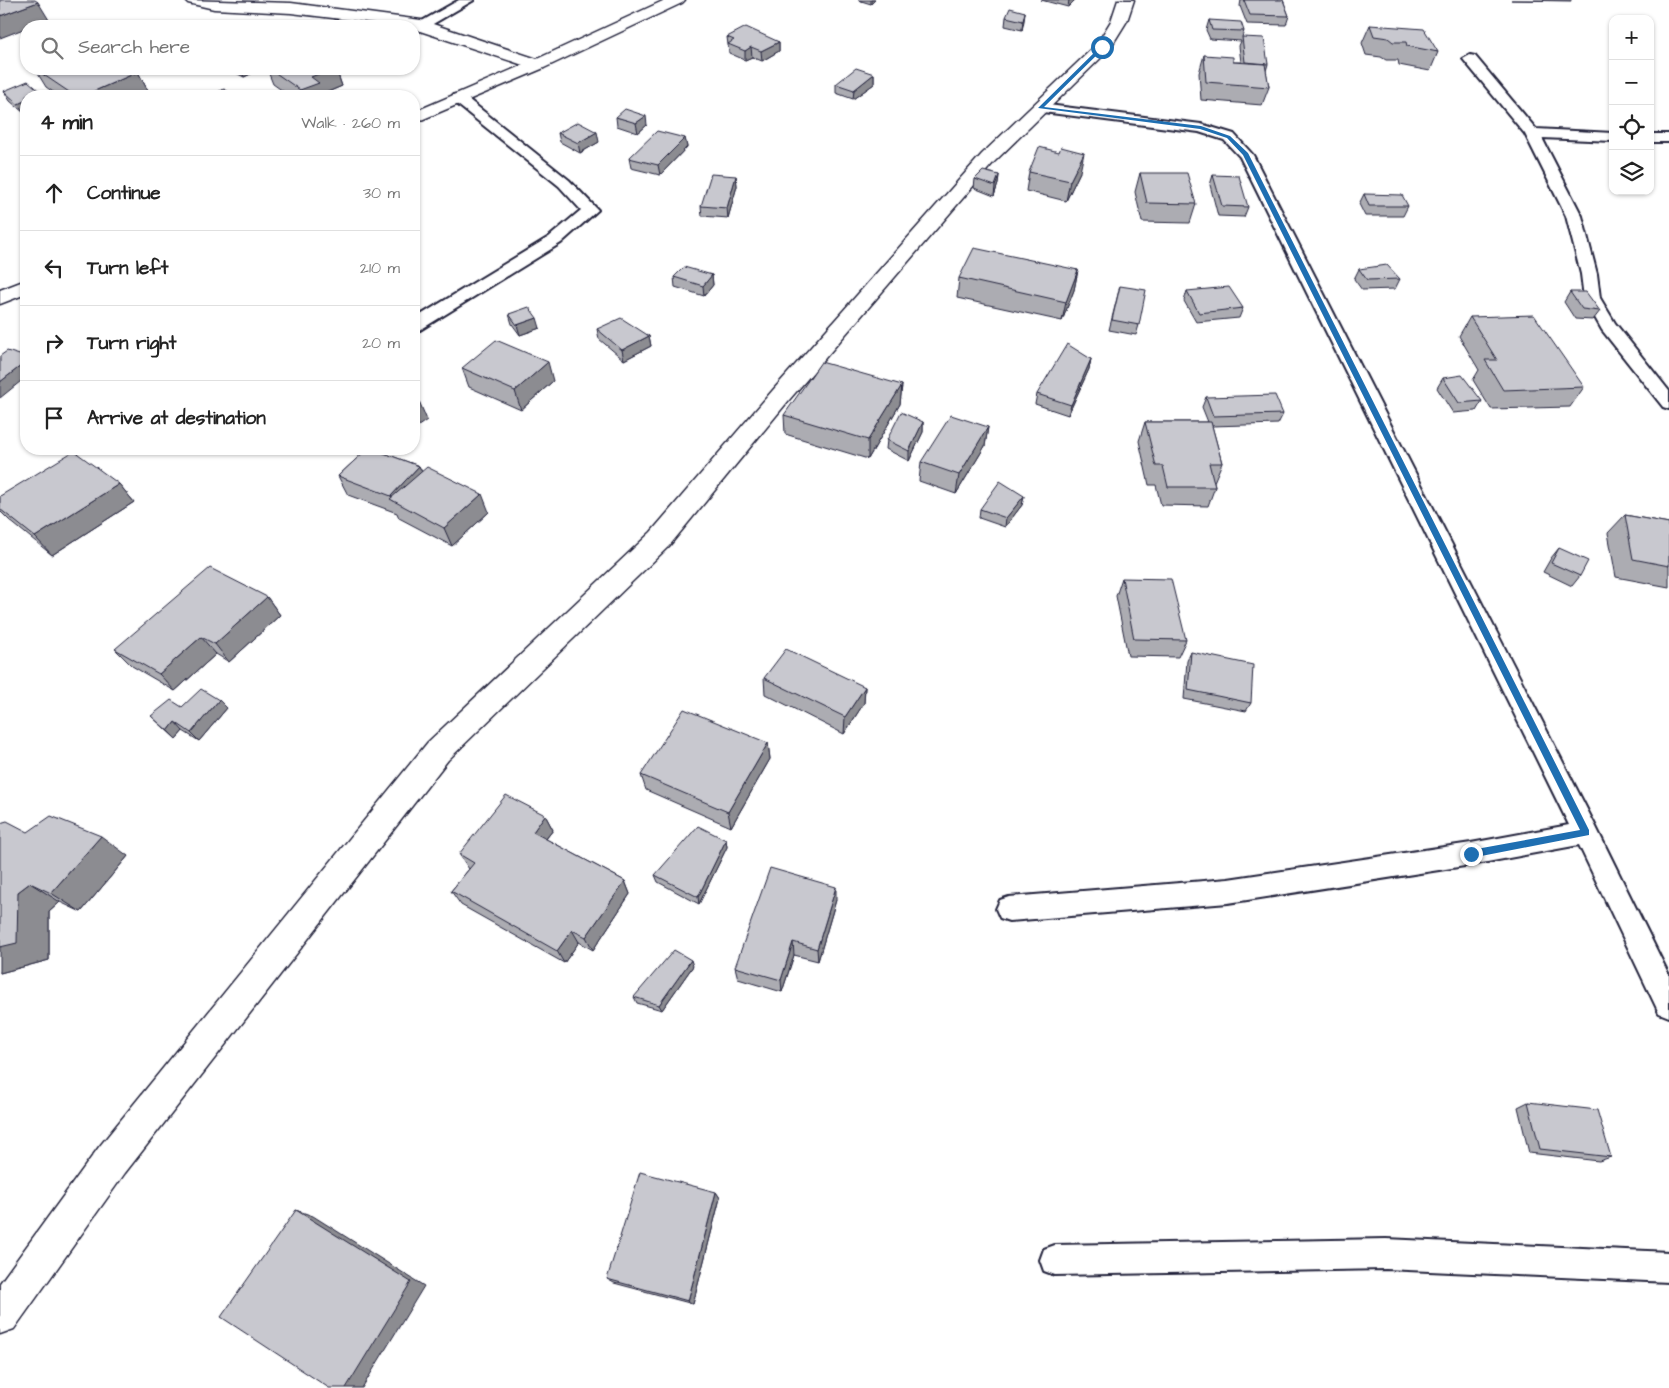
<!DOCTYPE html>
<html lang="en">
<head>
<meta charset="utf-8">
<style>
  :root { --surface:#fff; --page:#f2f2f2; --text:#222; --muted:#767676; --line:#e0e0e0 }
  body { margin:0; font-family:"Architects Daughter",sans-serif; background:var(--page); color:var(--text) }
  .controls { position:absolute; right:15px; top:15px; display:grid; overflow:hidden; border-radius:10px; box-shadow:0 1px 4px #0004 }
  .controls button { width:45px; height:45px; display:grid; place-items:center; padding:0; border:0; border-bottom:1px solid var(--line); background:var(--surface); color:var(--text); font:25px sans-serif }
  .stop { position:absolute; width:15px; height:15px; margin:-11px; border:4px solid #1f6fb2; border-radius:50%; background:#fff }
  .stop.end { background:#1f6fb2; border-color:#fff; box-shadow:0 1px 5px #0008 }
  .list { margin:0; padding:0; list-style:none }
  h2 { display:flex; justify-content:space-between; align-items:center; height:65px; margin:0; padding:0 20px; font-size:21px }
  h2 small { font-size:16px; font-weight:400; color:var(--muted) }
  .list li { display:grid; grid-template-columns:32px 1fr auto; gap:15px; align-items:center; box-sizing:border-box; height:75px; padding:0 20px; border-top:1px solid var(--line) }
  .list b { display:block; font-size:19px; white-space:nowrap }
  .list em { font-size:16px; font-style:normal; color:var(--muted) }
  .icon { flex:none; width:28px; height:28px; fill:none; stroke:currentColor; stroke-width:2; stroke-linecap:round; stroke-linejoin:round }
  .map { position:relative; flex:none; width:1669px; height:1388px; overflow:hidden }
  .search { position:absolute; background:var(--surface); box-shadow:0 1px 4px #0004; left:20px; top:20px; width:400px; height:55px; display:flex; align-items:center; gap:12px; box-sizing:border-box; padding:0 18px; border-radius:20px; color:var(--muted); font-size:19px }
  .panel { position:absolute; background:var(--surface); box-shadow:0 1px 4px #0004; left:20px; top:90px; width:400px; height:365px; border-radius:20px }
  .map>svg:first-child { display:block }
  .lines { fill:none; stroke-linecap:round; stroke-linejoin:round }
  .service-casing { stroke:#22223b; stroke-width:4 }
  .minor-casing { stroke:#22223b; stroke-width:3 }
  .service { fill:#fff; fill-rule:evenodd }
  .minor { fill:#fff; fill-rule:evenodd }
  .wall { fill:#acacb2; stroke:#22223b }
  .shaded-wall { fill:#8c8c91; stroke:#22223b }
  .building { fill:#c8c8cf; stroke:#22223b }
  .route { fill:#1f6fb2 }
</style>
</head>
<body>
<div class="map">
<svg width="1669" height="1388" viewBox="0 0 1669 1388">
  <rect width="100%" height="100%" fill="#fff"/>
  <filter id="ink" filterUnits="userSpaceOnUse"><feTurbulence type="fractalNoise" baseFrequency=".02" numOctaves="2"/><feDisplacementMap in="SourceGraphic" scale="10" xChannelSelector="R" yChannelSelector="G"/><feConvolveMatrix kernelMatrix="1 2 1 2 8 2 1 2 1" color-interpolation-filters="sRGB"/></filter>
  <g filter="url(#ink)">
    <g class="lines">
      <defs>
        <path id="service" d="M459,0H474L426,28L421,29L415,25Z
          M1470,55L1475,56L1536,129L1613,133V141L1542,138L1582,216L1597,274L1600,298L1615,323L1669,391V409L1663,407L1602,330L1584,298L1581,274L1566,216L1525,134L1463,59Z
          M458,94L463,95L569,180L598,210L561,243L420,330L414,331V319L549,237L581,210L559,186L453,101L451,98L453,95Z
          M1040,104L1201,124L1234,134L1253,155L1595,825L1669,975V1017L1659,1013L1579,845L1471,865L1228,903L1009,921L1000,918L996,909L1000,900L1009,897L1228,879L1471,843L1569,825L1240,157L1224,140L1199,132L1035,111L1033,108L1035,105Z
          M1650,134H1669V142H1650Z
          M1386,1239L1669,1252V1282L1386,1269L1055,1275L1044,1271L1040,1260L1044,1249L1055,1245Z"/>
        <path id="minor" d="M185,0L291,3L421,20L537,59L665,0H685L682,3L544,68L414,123V112L523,65L414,29V26H400L291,13L214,9L188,3Z
          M1118,0H1134L1127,21L1109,50L994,162L789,400L669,546L448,760L125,1173L14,1329L0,1334V1283L99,1147L428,742L651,532L773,390L982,154L1097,44L1111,21Z
          M26,280V294L0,304V290Z"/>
      </defs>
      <!-- service casing -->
      <use href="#service" class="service-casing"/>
      <!-- minor casing -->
      <use href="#minor" class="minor-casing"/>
      <!-- service -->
      <use href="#service" class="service"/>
      <!-- minor -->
      <use href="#minor" class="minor"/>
    </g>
    <!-- wall -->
    <path class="wall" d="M858,0H875L871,4Z
      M1041,0H1075L1068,7Z
      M1241,0H1283L1289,16L1286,25L1247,24L1240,6Z
      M1511,0H1571V1Z
      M1025,12L1022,30L1005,26L1006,17Z
      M1209,20L1244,31L1242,37L1268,64L1266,71L1269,87L1262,105L1201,100L1199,73L1204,55L1233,62H1241L1239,46L1241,41L1210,39L1206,30Z
      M1370,25L1438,52L1430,71L1399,65L1398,60H1386L1381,57L1366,55L1362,43Z
      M727,37L779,42V51L762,61L752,57L745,60L729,53Z
      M35,69L138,72L148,91L136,96H59L46,87Z
      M233,69H253L255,72L244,77L234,72Z
      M267,69H336L342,86L323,94L324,96H290L273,84Z
      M874,74V84L853,99L836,93V84Z
      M4,91L42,93L44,96H26V112L24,113L10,101Z
      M616,117L647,125L638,133L617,126Z
      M558,133L599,142L580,153L560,142Z
      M685,138L687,147L660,175L631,168L629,158Z
      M1059,152L1080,172L1066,201L1026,191L1029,172Z
      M1140,173L1196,204L1190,223L1142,222L1135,192Z
      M999,175L998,184L994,196L974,188L975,179Z
      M1213,175L1248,207L1244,217L1218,216L1210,185Z
      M736,176L737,186L728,218L702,216L701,206Z
      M1364,194L1408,206L1403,216H1365L1359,204Z
      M1359,269L1400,279L1395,289L1362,290L1354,279Z
      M1078,270L1074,290L1062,321L957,298L959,278Z
      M712,275L713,285L704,296L675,287L674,277Z
      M1120,286L1139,325L1136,335L1109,330Z
      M1187,291L1243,308L1239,318L1196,322L1184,301Z
      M1570,292L1600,311L1593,320L1575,319L1564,302Z
      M509,314L540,328L520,335L512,324Z
      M1470,317L1584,387L1570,407L1491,409L1473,380L1479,370L1459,336Z
      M597,329L649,336L651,346L624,360L599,339Z
      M1091,359L1089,369L1068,415L1035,404L1037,394Z
      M462,368L553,381L521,410L469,387Z
      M1443,378L1482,401L1476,411L1453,413L1437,388Z
      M902,385L900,404L868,459L785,434L784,415Z
      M1206,397L1283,414L1278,424L1212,426L1222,463L1214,482L1215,487L1208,506L1161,505L1156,485H1149L1139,441L1145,422H1208L1202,407Z
      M923,422V432L909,461L886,449L887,440Z
      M988,427L985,446L956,494L919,481L921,462Z
      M367,449H386L381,452L419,466L422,472L489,512L452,546L399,518L397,513L348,495L338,476Z
      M119,484L134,502L52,555L9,520L0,511V496Z
      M1024,496L1022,505L1005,527L979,518L980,509Z
      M1625,515L1669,523V587L1616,577L1608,533Z
      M1559,548L1580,576L1572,586L1543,572L1551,558Z
      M1122,578L1186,640L1178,657L1128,656L1116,596Z
      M267,597L280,615L229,662L216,654L175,691L132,666L115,649Z
      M1191,652L1251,703L1246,711L1184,699L1187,661Z
      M764,678L865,687L864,703L844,734L765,694Z
      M182,707L227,708L199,741L183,731L176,739L151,716Z
      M768,743L770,759L731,827L646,790L641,775Z
      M545,815L553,830L546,839L625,881L630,894L593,950L579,942L564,963L461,905L451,891L469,869L459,854Z
      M28,832L128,856L81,912L60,902L49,912V960L0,973Z
      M726,840L727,847L699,904L658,882L655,875Z
      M836,900L818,961L794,955L782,992L738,979L735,967Z
      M693,966L662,1010L637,1003L634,997Z
      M1528,1102L1611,1157L1599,1161L1529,1153L1518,1107Z
      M716,1192L720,1198L693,1304L614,1283L607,1279Z"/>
    <!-- shaded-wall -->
    <path class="shaded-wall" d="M871,0H875L871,4Z
      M1069,0H1075L1068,7Z
      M38,2L49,20L32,26H26V28L0,38V16Z
      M1025,12L1024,21L1022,30L1023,21Z
      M779,42V51L762,61L761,51Z
      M751,47L752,57L745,60V51Z
      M240,69H253L255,72L244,77Z
      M325,69H336L342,86L323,94L324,96H302L300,90L311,77Z
      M138,72L148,91L136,96H83Z
      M874,74V84L853,99L854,90Z
      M42,93L44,96H35Z
      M26,100V112L24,113L18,104Z
      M646,116L647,125L638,133L636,123Z
      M597,132L599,142L580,153L578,143Z
      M685,138L687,147L660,175L658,165Z
      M1084,153L1080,172L1066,201L1070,181Z
      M999,175L998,184L994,196L995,186Z
      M736,176L737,186L728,218L727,208Z
      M1078,270L1074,290L1062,321L1066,302Z
      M712,275L713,285L704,296L703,286Z
      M537,318L540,328L520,335L517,325Z
      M649,336L651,346L624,360L622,350Z
      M1091,359L1089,369L1068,415L1071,405Z
      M26,362V377L0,398V382Z
      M548,362L553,381L521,410L515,391Z
      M902,385L900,404L868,459V440Z
      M419,401L427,420L414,429V405Z
      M923,422V432L909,461V451Z
      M988,427L985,446L956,494L959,475Z
      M376,449H386L378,454Z
      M419,466L428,485L393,501L391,496Z
      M119,484L134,502L52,555L35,537Z
      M482,494L489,512L452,546L444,528Z
      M1024,496L1022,505L1005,527L1006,518Z
      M267,597L280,615L229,662L215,644Z
      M201,637L216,654L175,691L159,674Z
      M865,687L864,703L844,734L845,717Z
      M219,700L227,708L199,741L191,733Z
      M175,722L183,731L176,739L168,731Z
      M768,743L770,759L731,827L728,812Z
      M545,815L553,830L540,846L533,832Z
      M101,836L128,856L81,912L51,893Z
      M726,840L727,847L699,904L698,897Z
      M625,881L630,894L593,950L586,937Z
      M30,883L60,902L49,912V960L0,973V947L18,892Z
      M836,887V900L818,961L817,949Z
      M572,930L579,942L564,963L557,951Z
      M793,942L794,955L782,992L781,980Z
      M691,960L693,966L662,1010L659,1005Z
      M716,1192L720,1198L693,1304L688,1301Z
      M296,1210L313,1216L424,1286L362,1388H346Z"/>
    <!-- building -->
    <path class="building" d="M0,0H35L38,2L0,16Z
      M1244,0H1283L1289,16L1250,15Z
      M1010,8L1025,12L1023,21L1006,17Z
      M1209,20L1241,22L1244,31L1212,30Z
      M1370,25L1424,29L1438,52L1407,46L1406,42H1393L1388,38L1374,36Z
      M746,27L779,42L761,51L751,47L745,51L728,44L734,40L727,37Z
      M1242,37L1264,38L1268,64L1245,62Z
      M1204,55L1233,57V62L1265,64L1269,87L1206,82Z
      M856,68L874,74L854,90L836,84Z
      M35,69H134L138,72L83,96H75Z
      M270,69H331L311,77L319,83L300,90Z
      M28,81L42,93L35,96H26V100L18,104L4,91Z
      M224,89L236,96H209Z
      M625,109L646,116L636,123L616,117Z
      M578,122L597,132L578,143L558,133Z
      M657,131L685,138L658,165L629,158Z
      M1039,147L1059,152L1061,147L1084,153L1070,181L1029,172Z
      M983,171L999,175L995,186L975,179Z
      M1140,173H1187L1196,204L1147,203Z
      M711,174L736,176L727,208L701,206Z
      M1213,175L1239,176L1248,207L1222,206Z
      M1364,194L1402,195L1408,206H1369Z
      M974,248L1078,270L1066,302L959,278Z
      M1387,265L1400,279L1367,280L1359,269Z
      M684,267L712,275L703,286L674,277Z
      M1120,286L1146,290L1139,325L1112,320Z
      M1229,287L1243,308L1199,313L1187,291Z
      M1570,292H1586L1600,311L1582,309Z
      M529,307L537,318L517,325L509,314Z
      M1534,315L1584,387L1503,390L1485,360H1497L1470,317Z
      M621,318L649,336L622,350L597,329Z
      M496,340L548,362L515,391L462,368Z
      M1067,344L1091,359L1071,405L1037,394Z
      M7,351L26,357V362L0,382V356Z
      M821,362L902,385L868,440L784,415Z
      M1462,375L1482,401L1459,403L1443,378Z
      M1275,395L1283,414L1213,416L1206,397Z
      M414,398L419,401L414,405Z
      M901,412L923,422L909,451L887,440Z
      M951,415L988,427L959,475L921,462Z
      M1145,422H1211L1222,463H1209L1215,487H1168L1163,466H1156Z
      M367,449H373L419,466L391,496L338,476Z
      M74,451L119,484L35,537L0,509V496Z
      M427,467L482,494L444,528L390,499Z
      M1000,481L1024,496L1006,518L980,509Z
      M1625,515L1669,523V566L1633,559Z
      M1559,548L1588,561L1580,576L1551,563Z
      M210,568L267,597L215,644L201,637L159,674L115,649Z
      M1122,578L1171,579L1186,640L1134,639Z
      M786,649L865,687L845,717L764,678Z
      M1191,652L1253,665L1251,703L1188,690Z
      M201,689L219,700L191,733L175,722L168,731L151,716L171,700L182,707Z
      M684,709L768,743L728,812L641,775Z
      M506,795L545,815L533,832L625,881L586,937L572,930L557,951L451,891L474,863L459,854Z
      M51,816L101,836L51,893L30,883L18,892L17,943L0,947V823L7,821L28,832Z
      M698,826L726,840L698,897L655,875Z
      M770,868L836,887L817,949L793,942L781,980L735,967Z
      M674,950L691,960L659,1005L634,997Z
      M1528,1102L1597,1110L1611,1157L1540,1149Z
      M640,1172L716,1192L688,1301L607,1279Z
      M296,1210L411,1282L346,1388H329L221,1317Z"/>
  </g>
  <!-- route -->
  <path class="route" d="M1101,46L1105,47L1044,107L1201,126L1230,136L1248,153L1589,830V835L1471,858L1468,857V851L1471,850L1580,830L1243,155L1227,138L1200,129L1038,108Z"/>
</svg>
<div class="controls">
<button>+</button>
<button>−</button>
<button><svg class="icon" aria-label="locate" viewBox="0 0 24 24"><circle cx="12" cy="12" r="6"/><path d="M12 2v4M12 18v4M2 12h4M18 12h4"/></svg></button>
<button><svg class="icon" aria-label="layers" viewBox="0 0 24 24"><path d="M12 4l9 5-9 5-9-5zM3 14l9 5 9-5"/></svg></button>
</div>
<div class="stop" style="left:1102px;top:47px"></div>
<div class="stop end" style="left:1471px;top:854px"></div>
<div class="search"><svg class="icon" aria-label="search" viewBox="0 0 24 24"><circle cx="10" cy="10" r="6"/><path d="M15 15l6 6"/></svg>Search here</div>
<section class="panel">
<h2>4 min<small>Walk · 260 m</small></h2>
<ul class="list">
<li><svg class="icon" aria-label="ahead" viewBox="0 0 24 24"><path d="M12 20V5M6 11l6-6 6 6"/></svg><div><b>Continue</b></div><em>30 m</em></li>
<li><svg class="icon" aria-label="left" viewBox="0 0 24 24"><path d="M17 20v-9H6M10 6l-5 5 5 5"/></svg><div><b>Turn left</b></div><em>210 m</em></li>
<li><svg class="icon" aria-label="right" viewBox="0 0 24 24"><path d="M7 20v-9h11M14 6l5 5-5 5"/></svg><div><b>Turn right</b></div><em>20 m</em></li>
<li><svg class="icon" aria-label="arrive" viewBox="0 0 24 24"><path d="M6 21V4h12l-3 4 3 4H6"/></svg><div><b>Arrive at destination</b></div></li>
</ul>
</section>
</div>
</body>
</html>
